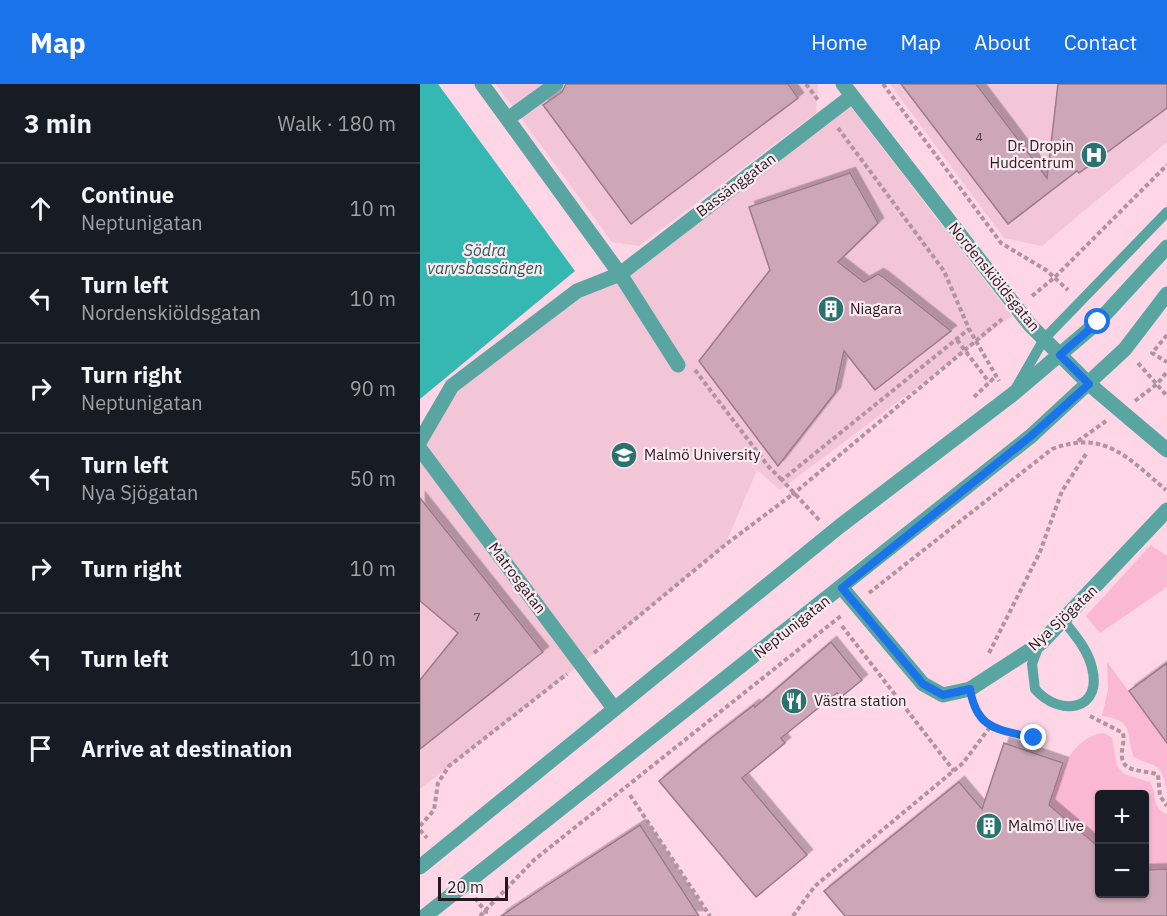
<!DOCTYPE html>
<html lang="en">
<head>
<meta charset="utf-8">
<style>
  :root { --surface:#171b24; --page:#242831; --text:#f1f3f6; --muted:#9ea1a6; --line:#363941; --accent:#1a73e8 }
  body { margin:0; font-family:"IBM Plex Sans",sans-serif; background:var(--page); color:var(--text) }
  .controls { position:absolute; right:18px; bottom:18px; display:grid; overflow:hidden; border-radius:6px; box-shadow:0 2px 4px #0004 }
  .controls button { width:54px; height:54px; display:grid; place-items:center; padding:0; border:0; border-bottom:2px solid var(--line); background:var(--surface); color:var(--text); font:30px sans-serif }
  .scale { position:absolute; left:18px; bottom:15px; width:70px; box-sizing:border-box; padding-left:6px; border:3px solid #26181d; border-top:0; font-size:16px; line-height:21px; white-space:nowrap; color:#26181d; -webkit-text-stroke:4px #fbebf1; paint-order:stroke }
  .stop { position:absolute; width:18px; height:18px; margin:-14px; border:4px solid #1a73e8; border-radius:50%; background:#fff }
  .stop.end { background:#1a73e8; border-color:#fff; box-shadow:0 2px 6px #0008 }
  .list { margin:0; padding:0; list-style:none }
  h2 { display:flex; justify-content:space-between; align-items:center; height:78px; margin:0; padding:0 24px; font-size:26px }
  h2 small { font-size:20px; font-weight:400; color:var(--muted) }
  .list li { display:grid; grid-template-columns:39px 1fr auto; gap:18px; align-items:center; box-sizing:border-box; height:90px; padding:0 24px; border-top:2px solid var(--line) }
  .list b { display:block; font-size:22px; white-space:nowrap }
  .list p { margin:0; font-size:20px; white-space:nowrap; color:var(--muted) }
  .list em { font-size:20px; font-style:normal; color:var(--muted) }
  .icon { flex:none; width:33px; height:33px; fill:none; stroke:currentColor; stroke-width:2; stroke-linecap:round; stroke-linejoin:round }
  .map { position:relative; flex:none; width:747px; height:832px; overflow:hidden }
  header { display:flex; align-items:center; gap:36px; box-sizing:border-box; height:84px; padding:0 30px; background:var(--accent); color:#fff }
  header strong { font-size:28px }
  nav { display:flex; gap:33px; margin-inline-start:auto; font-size:21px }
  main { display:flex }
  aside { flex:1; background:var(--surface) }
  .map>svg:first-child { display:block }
  .built { fill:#f3c6d7 }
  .green { fill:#fbb8d3 }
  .water { fill:#35b8b2 }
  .building { fill:#cda7b6; stroke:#9d7a88; stroke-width:1.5; filter:url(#shadow) }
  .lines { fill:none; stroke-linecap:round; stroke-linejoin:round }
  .path { stroke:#b2939e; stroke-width:4; stroke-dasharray:4.5 3; stroke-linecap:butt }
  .service { stroke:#59a5a1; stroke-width:10 }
  .pedestrian { stroke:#59a5a1; stroke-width:15 }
  .minor { stroke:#59a5a1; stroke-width:15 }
  .tertiary { stroke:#59a5a1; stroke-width:15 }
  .route { stroke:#1a73e8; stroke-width:8 }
  .labels { text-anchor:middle; stroke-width:4.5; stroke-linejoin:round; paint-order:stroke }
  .number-label { font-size:12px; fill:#503c43 }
  .poi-label { font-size:15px; fill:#26181d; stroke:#fbebf1; text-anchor:start }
  .street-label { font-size:15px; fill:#26181d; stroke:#fbebf1 }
  .water-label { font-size:16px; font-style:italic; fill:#255956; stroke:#fbebf1 }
</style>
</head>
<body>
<header>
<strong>Map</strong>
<nav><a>Home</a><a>Map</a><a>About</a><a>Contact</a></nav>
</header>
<main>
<aside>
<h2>3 min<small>Walk · 180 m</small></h2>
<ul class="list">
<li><svg class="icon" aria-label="ahead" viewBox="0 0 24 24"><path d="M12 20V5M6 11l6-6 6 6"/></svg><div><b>Continue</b><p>Neptunigatan</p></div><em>10 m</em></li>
<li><svg class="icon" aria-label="left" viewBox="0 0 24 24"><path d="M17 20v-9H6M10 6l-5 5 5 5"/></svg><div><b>Turn left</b><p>Nordenskiöldsgatan</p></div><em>10 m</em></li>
<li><svg class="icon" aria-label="right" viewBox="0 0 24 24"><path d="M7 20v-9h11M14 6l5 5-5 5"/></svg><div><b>Turn right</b><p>Neptunigatan</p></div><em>90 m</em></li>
<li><svg class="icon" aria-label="left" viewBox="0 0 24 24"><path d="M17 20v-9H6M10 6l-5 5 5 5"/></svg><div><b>Turn left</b><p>Nya Sjögatan</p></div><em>50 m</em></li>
<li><svg class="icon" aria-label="right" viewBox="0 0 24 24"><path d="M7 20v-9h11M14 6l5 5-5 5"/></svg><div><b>Turn right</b></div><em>10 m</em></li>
<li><svg class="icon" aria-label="left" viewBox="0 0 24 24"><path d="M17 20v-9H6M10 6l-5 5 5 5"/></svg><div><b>Turn left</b></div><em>10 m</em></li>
<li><svg class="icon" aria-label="arrive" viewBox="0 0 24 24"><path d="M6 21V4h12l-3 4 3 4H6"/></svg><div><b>Arrive at destination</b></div></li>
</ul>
</aside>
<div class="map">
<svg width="747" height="832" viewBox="0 0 747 832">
  <defs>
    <filter id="shadow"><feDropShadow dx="5.5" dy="-5.5" stdDeviation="0" flood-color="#0004"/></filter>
  </defs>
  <rect width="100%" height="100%" fill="#fed6e5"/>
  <!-- built -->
  <path class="built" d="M76,0H398L396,29L219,162L192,158Z
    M470,0H747V58L622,162L584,154Z
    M429,21L592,232L360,406L337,386L305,461L161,580L0,705V357L32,302L157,207L200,190Z"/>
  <!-- green -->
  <path class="green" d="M731,461L747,472V503L680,549L666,532Z
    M687,578L747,659V706C740,676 737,685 714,673C704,650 717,637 682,632L688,606Z
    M684,649L692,654L697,682L704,690L730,698C738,711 730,723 747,730V785L727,786L724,710H680L679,765L629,721C639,693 650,653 684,649Z"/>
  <!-- water -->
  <path class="water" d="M0,0H18L155,187L0,315Z"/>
  <!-- building -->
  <path class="building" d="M146,0H368L378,14L211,140L123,21L142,8Z
    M481,0H556L627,94L638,0H747V24L659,89L657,87L588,140Z
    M430,89L458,139L418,178L444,198L458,190L463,193L531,247L455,306L424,267L415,309L358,382L279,277L350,186L329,123Z
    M0,414L123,568L0,665V596L38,549L0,517Z
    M411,558L442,596L421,613L417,609L361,654L365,659L322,694L387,771L336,813L239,697L290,655L334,621L335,623Z
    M747,579V659L709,607Z
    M584,659L643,679L629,721L680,764V810H724V786L747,785V832H425L404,807L539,698L562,725Z
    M220,741L279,832H81L126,802Z"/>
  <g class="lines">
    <!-- path -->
    <path class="path" d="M386,0L398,16
      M463,0L581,159L626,186L648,206
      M418,44L524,187L549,245L579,297
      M612,212L634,194L747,81
      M747,251L732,269L747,278
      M537,256L569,298
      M718,279L747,312
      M275,286L348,382L362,396
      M554,313L575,293
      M715,317L737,300L747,288
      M658,357L686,337
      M372,411L582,235
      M399,436L362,396L549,245
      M449,509L632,365C685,345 708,374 746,406
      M422,542L534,687
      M174,569L305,461L373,410
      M569,569L620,468L642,407L666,370
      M553,623L570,643L614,654L610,668
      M670,632L703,649C705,658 701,664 702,673C703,690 727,685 738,691L740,712L747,722
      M210,711L290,832
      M0,742L14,726L18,699L29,682L147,590
      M0,746L7,754
      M55,814L66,828V832
      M60,832L114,776L422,531
      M373,832L395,802L543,679L570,643"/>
    <!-- service -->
    <path class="service" d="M597,302L624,255L747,128
      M619,561L612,580L615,605C640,634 683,626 672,584C668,566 655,551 644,537"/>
    <!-- pedestrian -->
    <path class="pedestrian" d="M62,0L200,190
      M89,34L136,0"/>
    <!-- minor -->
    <path class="minor" d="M200,190L258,281
      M0,357L32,302L157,207L200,190L432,12
      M0,365L193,623
      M422,504L503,600L523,611L550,605L621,559L747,426"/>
    <!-- tertiary -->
    <path class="tertiary" d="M423,0L610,241L669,300L747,366
      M0,783L420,442L593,310L678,238L747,163
      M5,832L611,352L705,265L747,210"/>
  </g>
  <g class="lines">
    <!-- route -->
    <path class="route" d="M614,654C579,645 557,647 550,605L523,611L503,600L422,504L611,352L669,300L640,271L678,238"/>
  </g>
  <!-- icons -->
  <defs>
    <symbol id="hospital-disc" viewBox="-11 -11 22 22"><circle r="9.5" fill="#28726f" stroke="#fbebf1"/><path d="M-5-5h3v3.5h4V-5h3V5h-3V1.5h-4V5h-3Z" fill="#fff"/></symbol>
    <symbol id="building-disc" viewBox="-11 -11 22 22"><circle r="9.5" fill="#28726f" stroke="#fbebf1"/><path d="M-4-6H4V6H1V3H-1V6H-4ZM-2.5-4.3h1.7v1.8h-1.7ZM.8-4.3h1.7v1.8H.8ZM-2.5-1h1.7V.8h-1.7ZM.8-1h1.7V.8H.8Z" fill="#fff"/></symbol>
    <symbol id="university-disc" viewBox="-11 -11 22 22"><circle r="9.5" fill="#28726f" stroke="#fbebf1"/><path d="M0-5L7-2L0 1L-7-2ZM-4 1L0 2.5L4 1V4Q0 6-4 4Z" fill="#fff"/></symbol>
    <symbol id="restaurant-disc" viewBox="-11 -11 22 22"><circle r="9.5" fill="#28726f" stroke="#fbebf1"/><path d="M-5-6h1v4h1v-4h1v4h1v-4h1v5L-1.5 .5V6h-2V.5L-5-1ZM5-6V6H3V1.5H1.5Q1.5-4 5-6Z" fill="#fff"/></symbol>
  </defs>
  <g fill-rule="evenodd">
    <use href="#hospital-disc" x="659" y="56" width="30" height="30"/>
    <use href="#building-disc" x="396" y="210" width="30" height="30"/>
    <use href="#university-disc" x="189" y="356" width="30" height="30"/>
    <use href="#restaurant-disc" x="359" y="602" width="30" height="30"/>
    <use href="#building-disc" x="554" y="727" width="30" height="30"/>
  </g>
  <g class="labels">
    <!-- number labels -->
    <g class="number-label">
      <text x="559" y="57">4</text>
      <text x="57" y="537">7</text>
    </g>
    <!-- poi labels -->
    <g class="poi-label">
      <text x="654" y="67" text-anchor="end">Dr. Dropin<tspan x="654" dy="17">Hudcentrum</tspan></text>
      <text x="430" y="230">Niagara</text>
      <text x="224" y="376">Malmö University</text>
      <text x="394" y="622">Västra station</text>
      <text x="588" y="747">Malmö Live</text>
    </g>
    <!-- street labels -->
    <g class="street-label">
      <text transform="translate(316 101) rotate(-37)" y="5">Bassänggatan</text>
      <text transform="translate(574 193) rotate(51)" y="5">Nordenskiöldsgatan</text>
      <text transform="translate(97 494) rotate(53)" y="5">Matrosgatan</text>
      <text transform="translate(643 534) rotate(-43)" y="5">Nya Sjögatan</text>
      <text transform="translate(372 543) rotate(-38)" y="5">Neptunigatan</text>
    </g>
    <!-- water labels -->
    <g class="water-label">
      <text x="65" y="172">Södra<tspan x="65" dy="18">varvsbassängen</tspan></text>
    </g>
  </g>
</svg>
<div class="controls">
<button>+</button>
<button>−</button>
</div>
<div class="scale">20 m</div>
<div class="stop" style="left:678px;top:238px"></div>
<div class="stop end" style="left:614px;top:654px"></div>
</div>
</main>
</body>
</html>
